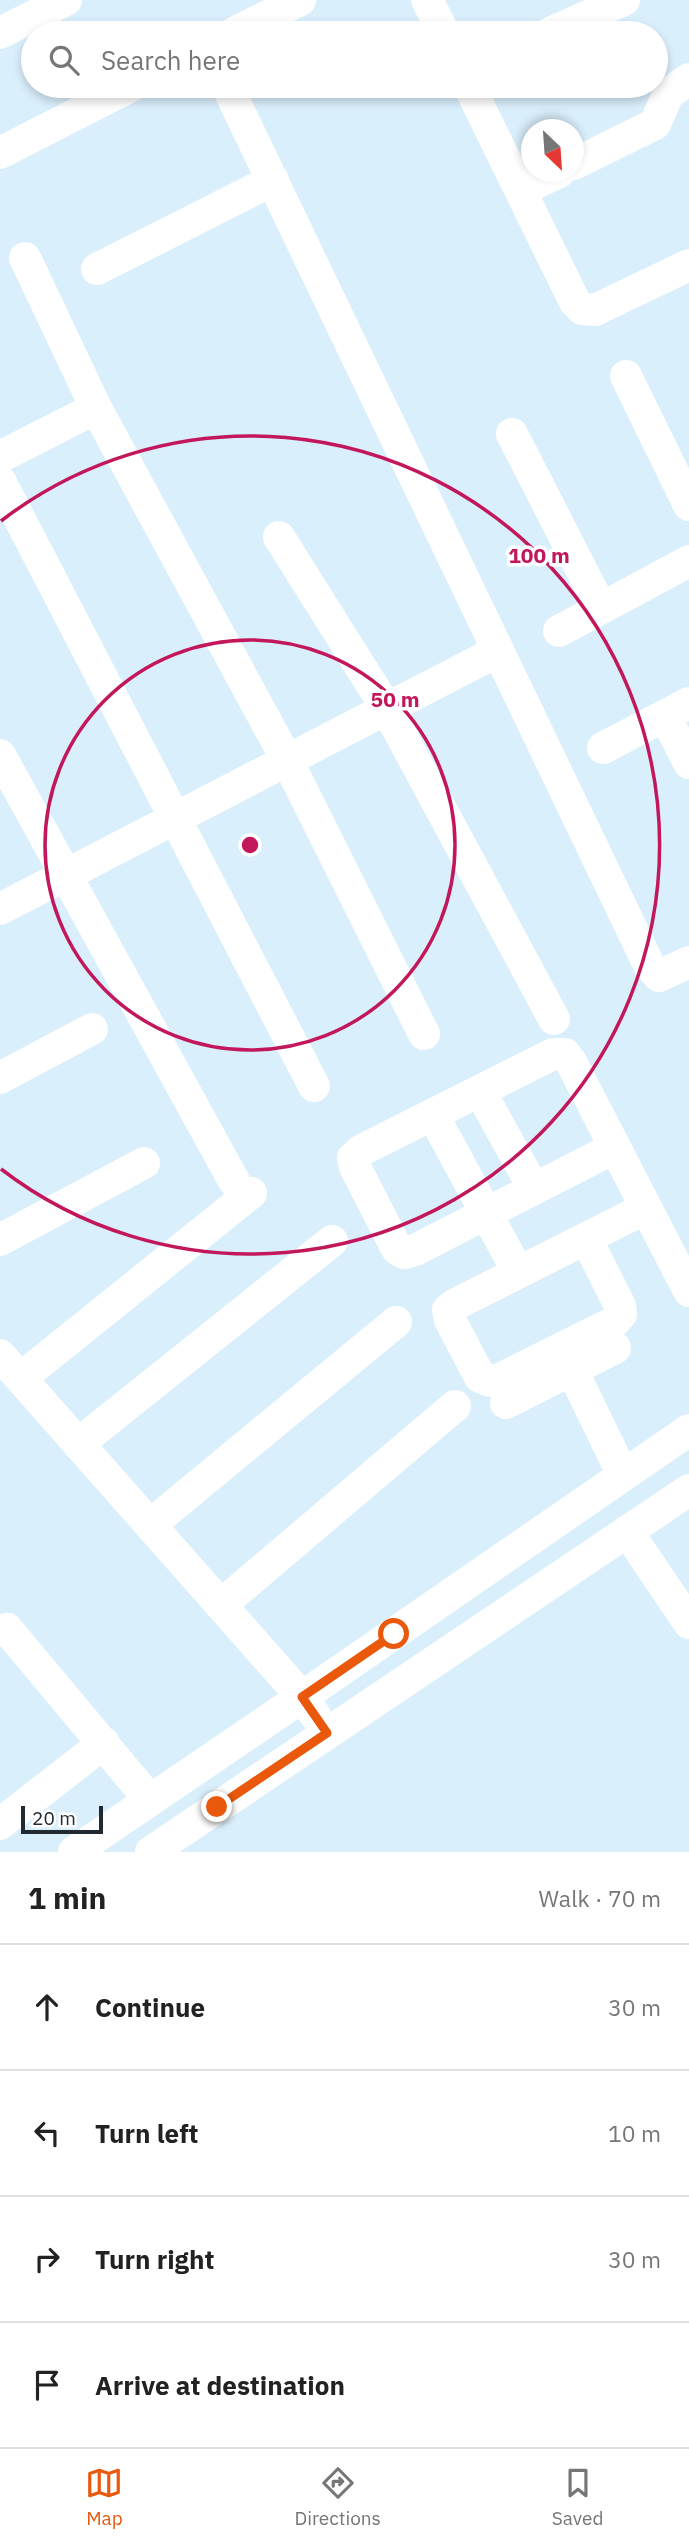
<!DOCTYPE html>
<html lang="en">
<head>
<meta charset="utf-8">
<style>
  :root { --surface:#fff; --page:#f2f2f2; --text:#222; --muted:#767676; --line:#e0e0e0; --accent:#ea580c }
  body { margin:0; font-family:"IBM Plex Sans",sans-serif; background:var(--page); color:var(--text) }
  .compass { position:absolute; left:521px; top:119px; width:63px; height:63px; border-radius:50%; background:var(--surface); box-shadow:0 4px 10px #0003; rotate:155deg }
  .scale { position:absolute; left:21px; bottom:18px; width:82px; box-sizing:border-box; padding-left:7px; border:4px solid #202a30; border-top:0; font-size:19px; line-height:24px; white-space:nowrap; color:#202a30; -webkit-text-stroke:5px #fff; paint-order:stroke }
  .stop { position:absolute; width:21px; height:21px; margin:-16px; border:5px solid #ea580c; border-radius:50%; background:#fff }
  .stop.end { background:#ea580c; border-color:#fff; box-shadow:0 2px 7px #0008 }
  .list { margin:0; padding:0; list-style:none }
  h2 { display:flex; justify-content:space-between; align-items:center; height:91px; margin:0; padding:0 28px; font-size:30px }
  h2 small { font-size:23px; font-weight:400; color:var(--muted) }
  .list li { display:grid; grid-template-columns:46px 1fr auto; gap:21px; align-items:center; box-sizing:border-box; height:126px; padding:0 28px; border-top:2px solid var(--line) }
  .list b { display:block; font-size:26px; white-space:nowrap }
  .list em { font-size:23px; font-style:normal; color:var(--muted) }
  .icon { flex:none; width:38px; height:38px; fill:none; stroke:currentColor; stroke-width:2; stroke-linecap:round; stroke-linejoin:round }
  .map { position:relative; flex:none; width:689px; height:1852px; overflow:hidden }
  .search { position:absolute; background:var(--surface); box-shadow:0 4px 10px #0003; left:21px; right:21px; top:21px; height:77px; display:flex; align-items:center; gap:18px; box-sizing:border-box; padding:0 24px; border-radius:38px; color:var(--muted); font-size:26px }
  .sheet { height:595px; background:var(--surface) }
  nav { display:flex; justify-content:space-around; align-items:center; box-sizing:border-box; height:98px; border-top:2px solid var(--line); background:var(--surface); font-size:19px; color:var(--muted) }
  nav a { display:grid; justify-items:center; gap:4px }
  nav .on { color:var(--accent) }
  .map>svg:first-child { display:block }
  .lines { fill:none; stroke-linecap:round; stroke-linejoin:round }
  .minor { stroke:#fff; stroke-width:32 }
  .route { stroke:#ea580c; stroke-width:9 }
  .ring { fill:none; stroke:#c2185b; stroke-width:3.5 }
  .centre { fill:#c2185b; stroke:#fff; stroke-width:3.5 }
  .ring-label { font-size:21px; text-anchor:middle; font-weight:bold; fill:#c2185b; stroke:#fff; stroke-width:7; stroke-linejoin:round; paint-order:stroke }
</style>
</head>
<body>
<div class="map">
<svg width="689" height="1852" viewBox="0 0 689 1852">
  <rect width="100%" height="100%" fill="#daeffc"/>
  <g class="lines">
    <!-- minor -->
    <path class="minor" d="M427,0L444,33
      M0,33L66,0
      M234,33L300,0
      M550,33L624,0
      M227,86L649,965L659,976L689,962
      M469,86L575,302L582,309L595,310L689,265
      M0,153L131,86
      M574,164L655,124L668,94L689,79
      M521,190L559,172
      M25,258L96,408L287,760L424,1034
      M97,269L273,180
      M626,376L689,505
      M512,434L601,608
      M0,457L96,408
      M0,481L314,1086
      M279,537L387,709L554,1019
      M559,631L689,561
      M665,716L689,763
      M603,748L689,703
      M0,755L234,1181
      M0,909L498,651
      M0,1078L92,1029
      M480,1091L534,1189
      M433,1115L518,1272
      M614,1148L415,1250L404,1253L397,1249L355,1167L353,1158L362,1150L553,1054H565L571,1062L689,1291
      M586,1238L620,1306L621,1314L614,1322L500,1379L490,1381L480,1377L450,1320L448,1310L454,1305L646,1208
      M0,1240L144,1163
      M0,1355L302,1697L315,1715
      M572,1370L623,1475
      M21,1378L251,1193
      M506,1403L615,1348
      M78,1444L332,1241
      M150,1525L396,1322
      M627,1531L689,1623
      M221,1605L455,1406
      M0,1631L7,1629L150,1800
      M0,1824L104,1743
      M74,1852L302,1697L689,1430
      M151,1852L689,1490"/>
  </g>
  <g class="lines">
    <!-- route -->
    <path class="route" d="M217,1807L327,1733L302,1697L394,1634"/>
  </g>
  <!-- distance rings -->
  <g class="ring">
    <circle cx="250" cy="845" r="205"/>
    <path d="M1 521A409 409 0 1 1 1 1169"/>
  </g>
  <circle cx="250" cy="845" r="10" class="centre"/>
  <g class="ring-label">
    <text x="539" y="563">100 m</text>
    <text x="395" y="707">50 m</text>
  </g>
</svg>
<svg class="compass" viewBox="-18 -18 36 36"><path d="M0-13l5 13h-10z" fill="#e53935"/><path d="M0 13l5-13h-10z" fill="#767676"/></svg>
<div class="scale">20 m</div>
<div class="stop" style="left:394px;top:1634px"></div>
<div class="stop end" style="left:217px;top:1807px"></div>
<div class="search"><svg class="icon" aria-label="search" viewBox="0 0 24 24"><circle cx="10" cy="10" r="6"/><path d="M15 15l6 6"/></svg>Search here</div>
</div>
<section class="sheet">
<h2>1 min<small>Walk · 70 m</small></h2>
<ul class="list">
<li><svg class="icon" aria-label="ahead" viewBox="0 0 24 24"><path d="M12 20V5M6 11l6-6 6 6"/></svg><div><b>Continue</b></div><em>30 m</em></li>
<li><svg class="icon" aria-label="left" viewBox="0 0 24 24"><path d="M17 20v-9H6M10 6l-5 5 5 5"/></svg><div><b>Turn left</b></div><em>10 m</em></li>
<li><svg class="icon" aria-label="right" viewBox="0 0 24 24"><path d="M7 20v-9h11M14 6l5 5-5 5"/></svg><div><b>Turn right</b></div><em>30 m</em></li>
<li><svg class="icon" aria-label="arrive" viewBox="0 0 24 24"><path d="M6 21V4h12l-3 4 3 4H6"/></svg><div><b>Arrive at destination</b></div></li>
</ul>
</section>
<nav>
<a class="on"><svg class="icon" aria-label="map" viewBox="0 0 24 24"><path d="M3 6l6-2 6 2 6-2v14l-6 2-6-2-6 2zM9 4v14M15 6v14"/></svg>Map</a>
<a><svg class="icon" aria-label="directions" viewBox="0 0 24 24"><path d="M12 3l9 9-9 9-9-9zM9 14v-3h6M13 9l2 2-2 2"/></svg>Directions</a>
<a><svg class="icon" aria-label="saved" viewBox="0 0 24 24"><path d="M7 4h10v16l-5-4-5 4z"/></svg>Saved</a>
</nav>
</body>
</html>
